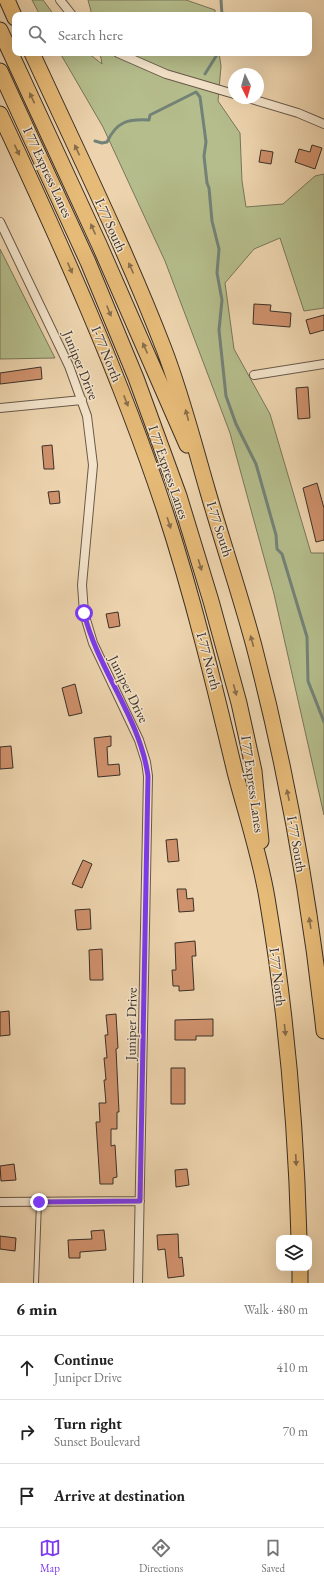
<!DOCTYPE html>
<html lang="en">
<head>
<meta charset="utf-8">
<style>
  :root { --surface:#fff; --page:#f6f6f6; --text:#222; --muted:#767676; --line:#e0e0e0; --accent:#7c3aed }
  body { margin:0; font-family:"EB Garamond",serif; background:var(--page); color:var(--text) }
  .controls { position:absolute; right:12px; bottom:12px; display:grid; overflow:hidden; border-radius:8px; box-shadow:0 4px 16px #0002 }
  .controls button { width:36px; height:36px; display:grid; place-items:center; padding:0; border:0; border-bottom:1px solid var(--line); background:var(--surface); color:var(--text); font:20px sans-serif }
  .compass { position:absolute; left:228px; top:68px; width:36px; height:36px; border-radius:50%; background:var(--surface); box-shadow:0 4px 16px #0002; rotate:175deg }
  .stop { position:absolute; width:12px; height:12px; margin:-9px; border:3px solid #7c3aed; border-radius:50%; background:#fff }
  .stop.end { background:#7c3aed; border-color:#fff; box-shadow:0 1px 4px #0008 }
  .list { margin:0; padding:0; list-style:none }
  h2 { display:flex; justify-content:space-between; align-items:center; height:52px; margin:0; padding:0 16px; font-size:17px }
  h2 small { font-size:13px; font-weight:400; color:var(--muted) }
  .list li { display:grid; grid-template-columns:26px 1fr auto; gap:12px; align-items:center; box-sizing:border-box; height:64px; padding:0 16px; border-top:1px solid var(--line) }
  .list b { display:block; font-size:15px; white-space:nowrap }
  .list p { margin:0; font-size:13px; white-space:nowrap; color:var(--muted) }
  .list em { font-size:13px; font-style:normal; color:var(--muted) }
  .icon { flex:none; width:22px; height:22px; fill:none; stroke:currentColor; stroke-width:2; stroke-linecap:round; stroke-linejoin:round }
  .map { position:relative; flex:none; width:324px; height:1283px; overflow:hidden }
  .search { position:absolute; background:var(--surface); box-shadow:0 4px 16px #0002; left:12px; right:12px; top:12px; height:44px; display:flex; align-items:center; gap:10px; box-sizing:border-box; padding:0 14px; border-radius:8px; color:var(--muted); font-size:15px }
  .sheet { height:244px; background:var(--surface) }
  nav { display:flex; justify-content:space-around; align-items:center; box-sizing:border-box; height:56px; border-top:1px solid var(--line); background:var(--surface); font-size:11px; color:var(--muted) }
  nav a { display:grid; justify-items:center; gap:2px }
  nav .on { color:var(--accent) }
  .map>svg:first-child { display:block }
  .green { fill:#b5bd8c; stroke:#78765a }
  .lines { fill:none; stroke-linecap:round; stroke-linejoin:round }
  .stream { stroke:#738278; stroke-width:3 }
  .building { fill:#cf916c; stroke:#3b3028 }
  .service-casing { stroke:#68594a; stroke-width:6 }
  .minor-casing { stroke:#68594a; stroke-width:10 }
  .motorway-casing { stroke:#3b3028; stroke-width:17 }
  .service { stroke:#f3e3ca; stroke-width:4 }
  .minor { stroke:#f3e3ca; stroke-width:8 }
  .motorway { stroke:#e6ba77; stroke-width:15 }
  .oneway { fill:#886e4c }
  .route { stroke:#7c3aed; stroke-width:5 }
  .labels { text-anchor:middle; stroke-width:3; stroke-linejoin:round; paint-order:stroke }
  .street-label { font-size:14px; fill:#3b3028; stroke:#f3e3ca }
</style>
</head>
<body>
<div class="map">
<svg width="324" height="1283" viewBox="0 0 324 1283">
  <rect width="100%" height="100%" fill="#edd4ae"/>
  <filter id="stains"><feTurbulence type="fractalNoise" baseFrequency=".005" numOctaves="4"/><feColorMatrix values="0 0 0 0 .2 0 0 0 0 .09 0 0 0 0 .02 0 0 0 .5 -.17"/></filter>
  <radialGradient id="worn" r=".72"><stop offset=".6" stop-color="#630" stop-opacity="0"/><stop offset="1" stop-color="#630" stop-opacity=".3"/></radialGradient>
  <!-- green -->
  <path class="green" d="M32,0H43L54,15H40Z
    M88,0H186L215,10V15H92Z
    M60,53H88L102,64L100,53H219L221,66L218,101L240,133L242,181L246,207L283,204L315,176L324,174V308L304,311L280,238L254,249L225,283L234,349L270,414L311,553H324V815L274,594L230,433L165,261L103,127Z
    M0,249L55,358L0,359Z"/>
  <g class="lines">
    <!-- stream -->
    <path class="stream" d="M221,0L222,15
      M205,74L218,53
      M95,141L102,143L107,142C117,121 128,119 149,120L150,115L196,92L200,97L206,142L204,156L207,183L209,188L212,221L219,249L217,273L222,300L219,330L226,396L236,424L256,464L276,535L277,549L282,554L307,637L308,681L324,722"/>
  </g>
  <!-- building -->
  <path class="building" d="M312,145L322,148L315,169L295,162L299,149L310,152Z
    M261,150L273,152L271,164L259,162Z
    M254,304L271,305L270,311L291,313L290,327L253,324Z
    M324,315V330L310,334L306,320Z
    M41,367L42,379L0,384V373Z
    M308,387L310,418L298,419L296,388Z
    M52,445L54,469H44L42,446Z
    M317,483L324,508V540L316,542L303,488Z
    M59,491L60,503L50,504L48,492Z
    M118,612L120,626L109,628L106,614Z
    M75,684L82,713L69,716L62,688Z
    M111,736V746L107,747L108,765L119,764L120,775L98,777L94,738Z
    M11,746L13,768L0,769V747Z
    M177,839L179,861L168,862L166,840Z
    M83,860L92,864L82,888L72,884Z
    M177,889H186L187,899L193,898L194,911L179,912Z
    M90,909L91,929L77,930L75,910Z
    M195,941L196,956H192L194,990L179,991V986H173L172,970H176L175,943Z
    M102,949L103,980H90L89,950Z
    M9,1011L10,1035L0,1036V1012Z
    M116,1014L118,1048L116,1049L119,1112H117V1129H111V1146L115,1145L117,1177L113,1178V1184H100L96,1122H100L99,1103H106L104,1080H106L104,1058H107L105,1035H108L106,1015Z
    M213,1019V1036H196V1040H175V1020Z
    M171,1068H185V1104H171Z
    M14,1164L16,1180L1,1181L0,1166Z
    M187,1169L189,1185L176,1187L175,1170Z
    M104,1230L106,1250L80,1252V1258H69L68,1240L92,1239L91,1231Z
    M178,1234L179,1258L182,1257L184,1276L168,1278L165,1249L158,1250L157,1235Z
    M0,1236L16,1238L15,1251L0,1249Z"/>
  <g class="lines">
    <defs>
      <path id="service" d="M36,1283L39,1202"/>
      <path id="minor" d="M60,0L72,15
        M118,53L166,74L234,94
        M248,98L298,113L324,124
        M0,222L69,366L87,416L93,465L82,585L84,613L93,643L139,740L146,762L148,776L138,1283
        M254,375L324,364
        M0,408L82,400
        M0,1202L140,1201"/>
      <path id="motorway" d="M7,0L15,18
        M0,30L99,244L187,445
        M32,53C77,151 125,248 164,349C182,396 194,444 208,492C223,544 240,594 254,646C287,772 310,901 324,1031
        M0,71L88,262L136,378L179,496L211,601L239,703L254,771L261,841
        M0,114C61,244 120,375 165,511C193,597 214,684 235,772C246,814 260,856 267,898C286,1010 296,1124 299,1238
        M300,1268V1283"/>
    </defs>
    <!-- service casing -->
    <use href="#service" class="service-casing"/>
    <!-- minor casing -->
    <use href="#minor" class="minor-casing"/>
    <!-- motorway casing -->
    <use href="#motorway" class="motorway-casing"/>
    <!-- service -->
    <use href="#service" class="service"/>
    <!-- minor -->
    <use href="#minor" class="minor"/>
    <!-- motorway -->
    <use href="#motorway" class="motorway"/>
  </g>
  <!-- one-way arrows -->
  <defs><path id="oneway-solid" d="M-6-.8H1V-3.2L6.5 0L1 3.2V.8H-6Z"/></defs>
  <g class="oneway">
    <use href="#oneway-solid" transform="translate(32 98) rotate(-115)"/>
    <use href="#oneway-solid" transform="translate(17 150) rotate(65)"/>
    <use href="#oneway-solid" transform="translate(77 150) rotate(-115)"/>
    <use href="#oneway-solid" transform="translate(93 229) rotate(-114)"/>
    <use href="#oneway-solid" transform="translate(70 268) rotate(66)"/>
    <use href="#oneway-solid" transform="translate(131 268) rotate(-114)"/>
    <use href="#oneway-solid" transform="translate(109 311) rotate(68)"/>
    <use href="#oneway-solid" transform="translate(145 348) rotate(-114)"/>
    <use href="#oneway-solid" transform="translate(126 401) rotate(69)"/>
    <use href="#oneway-solid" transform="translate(187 415) rotate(-105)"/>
    <use href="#oneway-solid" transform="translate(169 523) rotate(72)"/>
    <use href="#oneway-solid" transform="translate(200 565) rotate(73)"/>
    <use href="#oneway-solid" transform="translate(252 641) rotate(-105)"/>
    <use href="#oneway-solid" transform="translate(235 690) rotate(75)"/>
    <use href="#oneway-solid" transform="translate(288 795) rotate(-102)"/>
    <use href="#oneway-solid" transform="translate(310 923) rotate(-99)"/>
    <use href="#oneway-solid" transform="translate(285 1030) rotate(84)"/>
    <use href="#oneway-solid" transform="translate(296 1160) rotate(87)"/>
  </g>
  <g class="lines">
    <!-- route -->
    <path class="route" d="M39,1202L140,1201L148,776C140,718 98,670 84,613"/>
  </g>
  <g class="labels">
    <!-- street labels -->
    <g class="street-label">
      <text transform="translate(48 172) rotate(65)" y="5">I 77 Express Lanes</text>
      <text transform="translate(111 225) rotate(66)" y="5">I-77 South</text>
      <text transform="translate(107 354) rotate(68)" y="5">I-77 North</text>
      <text transform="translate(81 365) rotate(68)" y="5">Juniper Drive</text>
      <text transform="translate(169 472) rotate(71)" y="5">I 77 Express Lanes</text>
      <text transform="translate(220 529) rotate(72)" y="5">I-77 South</text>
      <text transform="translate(209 661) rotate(75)" y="5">I-77 North</text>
      <text transform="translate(129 689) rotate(64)" y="5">Juniper Drive</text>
      <text transform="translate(253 784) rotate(82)" y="5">I 77 Express Lanes</text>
      <text transform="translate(297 844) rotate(80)" y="5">I-77 South</text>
      <text transform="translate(278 977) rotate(83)" y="5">I-77 North</text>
      <text transform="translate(131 1024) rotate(-89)" y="5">Juniper Drive</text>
    </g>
  </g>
  <rect width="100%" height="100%" filter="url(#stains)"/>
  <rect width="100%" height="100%" fill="url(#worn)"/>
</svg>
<div class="controls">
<button><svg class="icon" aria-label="layers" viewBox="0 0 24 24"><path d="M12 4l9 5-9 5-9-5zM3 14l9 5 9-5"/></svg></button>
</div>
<svg class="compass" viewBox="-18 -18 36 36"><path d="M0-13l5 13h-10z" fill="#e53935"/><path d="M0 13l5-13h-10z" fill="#767676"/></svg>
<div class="stop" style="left:84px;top:613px"></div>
<div class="stop end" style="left:39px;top:1202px"></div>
<div class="search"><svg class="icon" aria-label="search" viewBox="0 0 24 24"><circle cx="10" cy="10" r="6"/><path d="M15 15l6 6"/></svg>Search here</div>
</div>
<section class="sheet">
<h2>6 min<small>Walk · 480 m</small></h2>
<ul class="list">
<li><svg class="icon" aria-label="ahead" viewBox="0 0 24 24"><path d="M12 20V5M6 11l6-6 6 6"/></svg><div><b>Continue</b><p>Juniper Drive</p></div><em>410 m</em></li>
<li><svg class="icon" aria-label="right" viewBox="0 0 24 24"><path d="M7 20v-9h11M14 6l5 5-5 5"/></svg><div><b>Turn right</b><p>Sunset Boulevard</p></div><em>70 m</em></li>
<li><svg class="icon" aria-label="arrive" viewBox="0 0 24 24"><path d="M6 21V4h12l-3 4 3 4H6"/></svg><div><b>Arrive at destination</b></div></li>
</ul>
</section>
<nav>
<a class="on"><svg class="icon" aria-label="map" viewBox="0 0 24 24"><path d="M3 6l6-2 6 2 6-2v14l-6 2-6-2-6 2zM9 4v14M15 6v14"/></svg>Map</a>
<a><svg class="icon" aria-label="directions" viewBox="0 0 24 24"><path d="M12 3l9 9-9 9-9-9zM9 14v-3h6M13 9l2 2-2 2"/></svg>Directions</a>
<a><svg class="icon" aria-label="saved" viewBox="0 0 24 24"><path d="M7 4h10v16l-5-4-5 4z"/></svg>Saved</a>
</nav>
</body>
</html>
